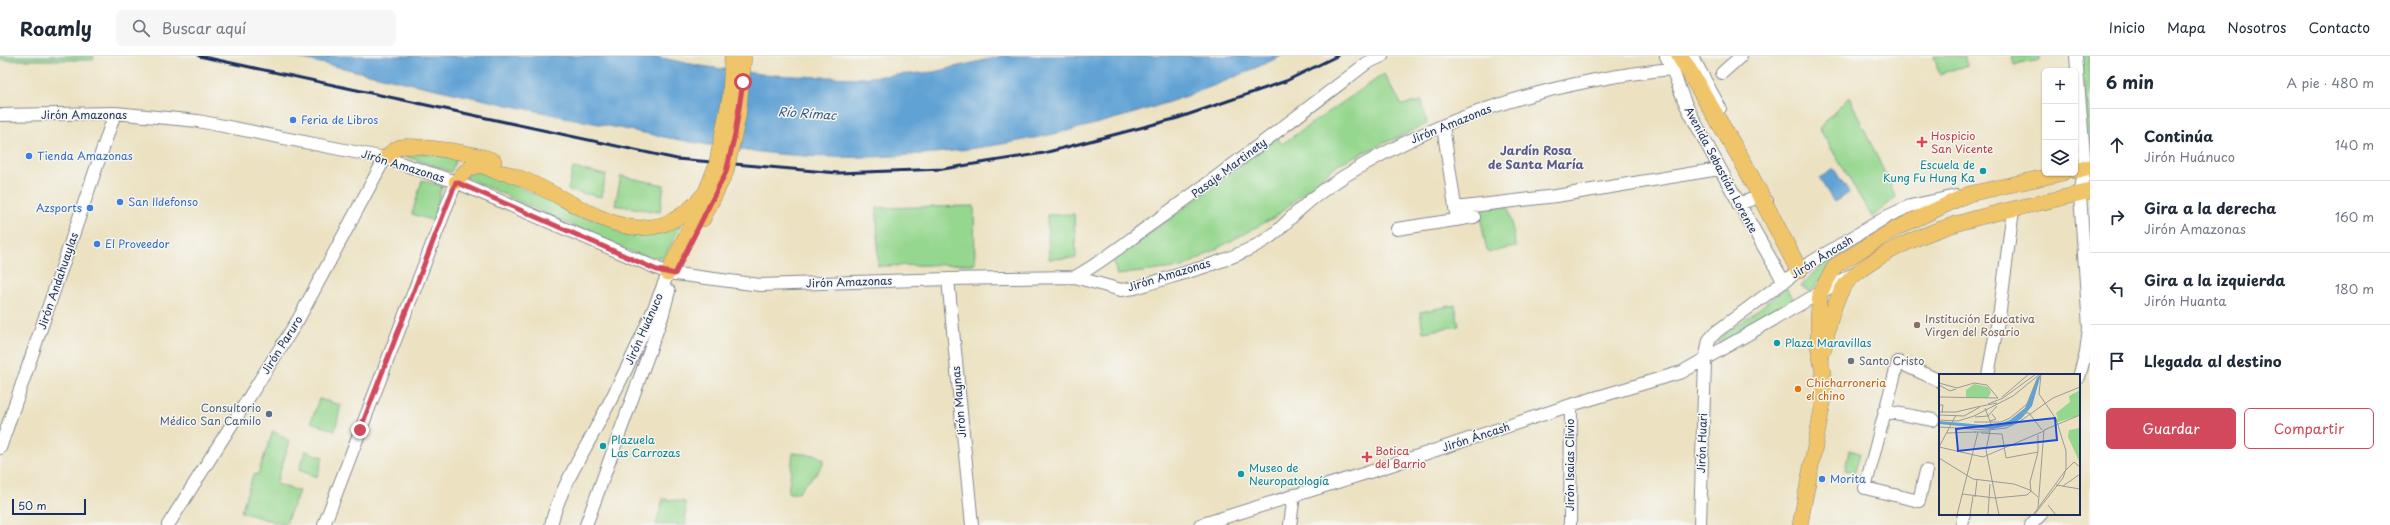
<!DOCTYPE html>
<html lang="es">
<head>
<meta charset="utf-8">
<style>
  :root { --surface:#fff; --page:#f6f6f7; --text:#1f2937; --muted:#747a83; --line:#e0e1e3; --accent:#d1495b }
  body { margin:0; font-family:"Playpen Sans",sans-serif; background:var(--page); color:var(--text) }
  .controls { position:absolute; right:12px; top:12px; display:grid; overflow:hidden; border-radius:6px; box-shadow:0 1px 3px #0004 }
  .controls button { width:36px; height:36px; display:grid; place-items:center; padding:0; border:0; border-bottom:1px solid var(--line); background:var(--surface); color:var(--text); font:20px sans-serif }
  .scale { position:absolute; left:12px; bottom:10px; width:74px; box-sizing:border-box; padding-left:4px; border:2px solid #1b2f5e; border-top:0; font-size:11px; line-height:14px; white-space:nowrap; color:#1b2f5e; -webkit-text-stroke:3px #f6f6f2; paint-order:stroke }
  .stop { position:absolute; width:12px; height:12px; margin:-9px; border:3px solid #d1495b; border-radius:50%; background:#fff }
  .stop.end { background:#d1495b; border-color:#fff; box-shadow:0 1px 4px #0008 }
  .list { margin:0; padding:0; list-style:none }
  h2 { display:flex; justify-content:space-between; align-items:center; height:52px; margin:0; padding:0 16px; font-size:17px }
  h2 small { font-size:13px; font-weight:400; color:var(--muted) }
  .list li { display:grid; grid-template-columns:26px 1fr auto; gap:12px; align-items:center; box-sizing:border-box; height:72px; padding:0 16px; border-top:1px solid var(--line) }
  .list b { display:block; font-size:15px; white-space:nowrap }
  .list p { margin:0; font-size:13px; white-space:nowrap; color:var(--muted) }
  .list em { font-size:13px; font-style:normal; color:var(--muted) }
  .actions { display:flex; gap:8px; padding:12px 16px }
  .actions a { flex:1; padding:9px 0; border:1px solid var(--accent); border-radius:6px; text-align:center; font-size:14px; color:var(--accent) }
  .actions .main { background:var(--accent); color:#fff }
  .icon { flex:none; width:22px; height:22px; fill:none; stroke:currentColor; stroke-width:2; stroke-linecap:round; stroke-linejoin:round }
  .map { position:relative; flex:none; width:2090px; height:469px; overflow:hidden }
  header { display:flex; align-items:center; gap:24px; box-sizing:border-box; height:56px; padding:0 20px; background:var(--surface); border-bottom:1px solid var(--line) }
  header strong { font-size:19px }
  nav { display:flex; gap:22px; margin-inline-start:auto; font-size:14px }
  .search { width:280px; height:36px; background:var(--page); display:flex; align-items:center; gap:10px; box-sizing:border-box; padding:0 14px; border-radius:6px; color:var(--muted); font-size:15px }
  main { display:flex }
  aside { flex:1; background:var(--surface) }
  .map>svg:first-child { display:block }
  .green { fill:#95d78e; stroke:#588376 }
  .water { fill:#60a2d4; stroke:#3e6899 }
  .lines { fill:none; stroke-linecap:round; stroke-linejoin:round }
  .minor-casing { stroke:#848890; stroke-width:14 }
  .major-casing { stroke:#848890; stroke-width:16 }
  .highway-casing { stroke:#848890; stroke-width:18 }
  .minor { stroke:#fff; stroke-width:12 }
  .major { stroke:#f0c469; stroke-width:15 }
  .highway { stroke:#f0c469; stroke-width:17 }
  .rail { stroke:#1b2f5e; stroke-width:3 }
  .major-bridge-casing { stroke:#848890; stroke-width:16; stroke-linecap:butt }
  .major-bridge { stroke:#f0c469; stroke-width:15 }
  .route { stroke:#d1495b; stroke-width:5 }
  .shop-dot { fill:#3f7fe0; stroke:#f6f6f2; stroke-width:1.5 }
  .health-dot { fill:#e0444e; stroke:#f6f6f2; stroke-width:1.5 }
  .culture-dot { fill:#0f9aa8; stroke:#f6f6f2; stroke-width:1.5 }
  .education-dot { fill:#8d6e63; stroke:#f6f6f2; stroke-width:1.5 }
  .worship-dot { fill:#6b7280; stroke:#f6f6f2; stroke-width:1.5 }
  .food-dot { fill:#e8710a; stroke:#f6f6f2; stroke-width:1.5 }
  .service-dot { fill:#5c6f8a; stroke:#f6f6f2; stroke-width:1.5 }
  .labels { text-anchor:middle; stroke-width:3; stroke-linejoin:round; paint-order:stroke }
  .street-label { font-size:11px; fill:#1b2f5e; stroke:#f6f6f2 }
  .shop-label { font-size:11px; fill:#366cbe; stroke:#f6f6f2; text-anchor:start }
  .health-label { font-size:11px; fill:#be3a42; stroke:#f6f6f2; text-anchor:start }
  .culture-label { font-size:11px; fill:#0d838f; stroke:#f6f6f2; text-anchor:start }
  .education-label { font-size:11px; fill:#785e54; stroke:#f6f6f2; text-anchor:start }
  .worship-label { font-size:11px; fill:#5b616d; stroke:#f6f6f2; text-anchor:start }
  .food-label { font-size:11px; fill:#c56008; stroke:#f6f6f2; text-anchor:start }
  .service-label { font-size:11px; fill:#4e5e75; stroke:#f6f6f2; text-anchor:end }
  .water-label { font-size:12px; font-style:italic; fill:#335787; stroke:#f6f6f2 }
  .neighbourhood-label { font-size:12px; font-weight:bold; fill:#5c5c8c; stroke:#f6f6f2 }
  .inset-road { fill:none; stroke:#989a9a; stroke-width:1 }
  .view { fill:#1d4ed8; fill-opacity:0.15; stroke:#1d4ed8; stroke-width:2 }
  .inset-edge { fill:none; stroke:#1b2f5e; stroke-width:2 }
</style>
</head>
<body>
<header>
<strong>Roamly</strong>
<div class="search"><svg class="icon" aria-label="search" viewBox="0 0 24 24"><circle cx="10" cy="10" r="6"/><path d="M15 15l6 6"/></svg>Buscar aquí</div>
<nav><a>Inicio</a><a>Mapa</a><a>Nosotros</a><a>Contacto</a></nav>
</header>
<main>
<div class="map">
<svg width="2090" height="469" viewBox="0 0 2090 469">
  <rect width="100%" height="100%" fill="#f6f6f2"/>
  <filter id="ink" filterUnits="userSpaceOnUse"><feTurbulence type="fractalNoise" baseFrequency=".025" numOctaves="2"/><feDisplacementMap in="SourceGraphic" scale="8" xChannelSelector="R" yChannelSelector="G"/><feConvolveMatrix kernelMatrix="1 2 1 2 8 2 1 2 1" color-interpolation-filters="sRGB"/></filter>
  <filter id="wash" filterUnits="userSpaceOnUse"><feTurbulence type="fractalNoise" baseFrequency=".012" numOctaves="4" result="noise"/><feDisplacementMap in="SourceGraphic" scale="16" xChannelSelector="R" yChannelSelector="G"/><feGaussianBlur stdDeviation="0.9" result="paint"/><feColorMatrix in="noise" values="0 0 0 0 0 0 0 0 0 0 0 0 0 0 0 0 0 1.4 0 .05"/><feComposite in="paint" operator="in"/></filter>
  <g filter="url(#wash)">
    <rect width="100%" height="100%" fill="#ece2c2"/>
    <!-- green -->
    <path class="green" d="M0,0H94L93,4H0Z
      M1934,0H1965L1968,9L1939,18Z
      M2012,0H2039L2040,4L2014,9Z
      M2082,0H2090V93L2088,91Z
      M1384,18L1402,49L1422,45L1427,68L1338,108L1275,161L1183,211L1117,219L1113,205L1277,82L1282,88Z
      M1849,41L1896,141L1872,161L1819,72Z
      M408,95L457,102L451,116L399,98Z
      M573,112L606,119L601,141L568,134Z
      M474,115L485,116L590,163L678,166L681,170L664,201H648L629,195L465,121Z
      M621,120L664,129L660,156L615,149Z
      M422,124L442,130L433,165L412,158Z
      M1508,149L1516,191L1487,196L1479,154Z
      M974,150L975,208L878,210L877,152Z
      M1074,158L1076,202L1049,203L1047,159Z
      M1837,199L1811,237L1801,230L1822,208Z
      M1786,232L1795,245L1719,290L1718,284Z
      M1455,249L1459,270L1423,276L1420,256Z
      M319,343L341,349L335,375L311,366Z
      M273,375L290,385L276,428L299,435L285,469L241,456L253,419L258,418Z
      M1849,394L1860,397L1855,416L1845,414Z
      M305,395L323,401L317,421L299,414Z
      M793,397L815,399L824,403C821,418 806,424 799,437H788Z
      M663,443L685,446L686,469H656Z"/>
    <!-- water -->
    <path class="water" d="M290,0H652L701,10L768,19L857,22L933,16L1002,0H1281C1143,68 960,109 806,100C729,96 654,79 579,64C482,44 386,22 290,0Z
      M1834,113L1849,137L1834,146L1819,122Z"/>
  </g>
  <g filter="url(#ink)">
    <g class="lines">
      <defs>
        <path id="minor" d="M1666,0C1675,16 1679,35 1687,51C1718,110 1750,168 1784,226
          M1692,0L1720,52
          M2076,0L2085,112L2080,138L2089,272L2086,296L2079,321
          M1722,17L1741,0
          M0,59L115,57L198,65L385,102L456,126L668,217L760,229L948,223L1075,221L1121,234L1135,232C1177,218 1230,207 1267,183C1278,176 1287,165 1296,157C1316,138 1340,122 1363,109C1457,55 1563,24 1671,13
          M1443,70L1457,164
          M1738,148L1756,142L1767,145
          M1455,152L1556,140L1719,113
          M1397,173L1474,161
          M1075,221C1102,206 1125,187 1150,169C1224,117 1295,62 1367,7L1382,0
          M948,223L972,469
          M1988,319L2000,254L2013,154
          M1884,355L1933,364
          M0,392L115,57
          M1926,415L1919,445L1865,432L1898,306L1940,325
          M168,469L298,264L385,102
          M324,469L456,126
          M551,469C559,434 581,401 597,370C624,320 648,270 668,217
          M586,469L662,261L669,235
          M1200,469L1379,413L1571,349L1682,316L1851,219
          M1290,469L1294,439
          M1570,469L1571,349
          M1700,469L1705,305L1709,284L1716,276L1805,210L1888,160L1910,150L1956,140
          M1962,469L1964,458
          M2031,469L2041,458"/>
        <path id="major" d="M385,102C389,99 395,92 400,91C412,88 483,98 494,105
          M2075,115L2090,111
          M456,126C462,119 467,111 477,110C484,109 490,113 497,116C502,117 507,117 512,119C577,140 641,214 703,139
          M703,163L726,116
          M668,217L700,150L716,110
          M1824,293C1828,273 1832,250 1843,232C1852,218 1866,210 1880,201C1945,162 2017,154 2090,135
          M1800,469L1824,342L1825,329L1818,289V262L1820,237L1835,210L1895,173L1969,138L2063,117"/>
        <path id="highway" d="M1680,0L1743,106L1799,214"/>
      </defs>
      <!-- minor casing -->
      <use href="#minor" class="minor-casing"/>
      <!-- major casing -->
      <use href="#major" class="major-casing"/>
      <!-- highway casing -->
      <use href="#highway" class="highway-casing"/>
      <!-- minor -->
      <use href="#minor" class="minor"/>
      <!-- major -->
      <use href="#major" class="major"/>
      <!-- highway -->
      <use href="#highway" class="highway"/>
      <!-- rail -->
      <path class="rail" d="M199,0L677,103L838,117L943,113L1044,97L1178,62L1286,25L1337,0"/>
      <defs>
        <path id="major-bridge" d="M716,110L730,41L732,0
          M726,116L738,61L744,0"/>
      </defs>
      <!-- major-bridge casing -->
      <use href="#major-bridge" class="major-bridge-casing"/>
      <!-- major-bridge -->
      <use href="#major-bridge" class="major-bridge"/>
    </g>
  </g>
  <g class="lines" filter="url(#ink)">
    <!-- route -->
    <path class="route" d="M360,374L456,126L657,214L675,218L726,116L735,78L743,26"/>
  </g>
  <!-- markers -->
  <g class="shop-dot">
    <circle cx="293" cy="64" r="4"/>
    <circle cx="29" cy="100" r="4"/>
    <circle cx="120" cy="146" r="4"/>
    <circle cx="90" cy="152" r="4"/>
    <circle cx="97" cy="188" r="4"/>
    <circle cx="1822" cy="423" r="4"/>
  </g>
  <g class="health-dot">
    <path d="M1920 80h4v4h4v4h-4v4h-4v-4h-4v-4h4z"/>
    <path d="M1365 395h4v4h4v4h-4v4h-4v-4h-4v-4h4z"/>
  </g>
  <g class="culture-dot">
    <circle cx="1983" cy="115" r="4"/>
    <circle cx="1777" cy="287" r="4"/>
    <circle cx="603" cy="390" r="4"/>
    <circle cx="1241" cy="418" r="4"/>
  </g>
  <circle class="education-dot" cx="1917" cy="269" r="4"/>
  <circle class="worship-dot" cx="1851" cy="305" r="4"/>
  <circle class="food-dot" cx="1798" cy="333" r="4"/>
  <circle class="service-dot" cx="269" cy="358" r="4"/>
  <g class="labels">
    <!-- street labels -->
    <g class="street-label">
      <text x="84" y="63">Jirón Amazonas</text>
      <text transform="translate(1451 68) rotate(-22)" y="4">Jirón Amazonas</text>
      <text transform="translate(403 110) rotate(17)" y="4">Jirón Amazonas</text>
      <text transform="translate(1229 112) rotate(-37)" y="4">Pasaje Martinety</text>
      <text transform="translate(1721 114) rotate(62)" y="4">Avenida Sebastián Lorente</text>
      <text transform="translate(1822 201) rotate(-32)" y="4">Jirón Áncash</text>
      <text transform="translate(1169 219) rotate(-17)" y="4">Jirón Amazonas</text>
      <text transform="translate(58 225) rotate(-71)" y="4">Jirón Andahuaylas</text>
      <text transform="translate(849 226) rotate(-2)" y="4">Jirón Amazonas</text>
      <text transform="translate(644 273) rotate(-66)" y="4">Jirón Huánuco</text>
      <text transform="translate(282 289) rotate(-58)" y="4">Jirón Paruro</text>
      <text transform="translate(959 346) rotate(-95)" y="4">Jirón Maynas</text>
      <text transform="translate(1476 381) rotate(-18)" y="4">Jirón Áncash</text>
      <text transform="translate(1702 387) rotate(-88)" y="4">Jirón Huari</text>
      <text transform="translate(1570 409) rotate(-90)" y="4">Jirón Isaias Clivio</text>
    </g>
    <!-- shop labels -->
    <g class="shop-label">
      <text x="301" y="68">Feria de Libros</text>
      <text x="37" y="104">Tienda Amazonas</text>
      <text x="128" y="150">San Ildefonso</text>
      <text x="82" y="156" text-anchor="end">Azsports</text>
      <text x="105" y="192">El Proveedor</text>
      <text x="1830" y="427">Morita</text>
    </g>
    <!-- health labels -->
    <g class="health-label">
      <text x="1931" y="84">Hospicio<tspan x="1931" dy="13">San Vicente</tspan></text>
      <text x="1375" y="399">Botica<tspan x="1375" dy="13">del Barrio</tspan></text>
    </g>
    <!-- culture labels -->
    <g class="culture-label">
      <text x="1975" y="113" text-anchor="end">Escuela de<tspan x="1975" dy="13">Kung Fu Hung Ka</tspan></text>
      <text x="1785" y="291">Plaza Maravillas</text>
      <text x="611" y="388">Plazuela<tspan x="611" dy="13">Las Carrozas</tspan></text>
      <text x="1249" y="416">Museo de<tspan x="1249" dy="13">Neuropatología</tspan></text>
    </g>
    <!-- education labels -->
    <g class="education-label">
      <text x="1925" y="267">Institución Educativa<tspan x="1925" dy="13">Virgen del Rosario</tspan></text>
    </g>
    <!-- worship labels -->
    <g class="worship-label">
      <text x="1859" y="309">Santo Cristo</text>
    </g>
    <!-- food labels -->
    <g class="food-label">
      <text x="1806" y="331">Chicharroneria<tspan x="1806" dy="13">el chino</tspan></text>
    </g>
    <!-- service labels -->
    <g class="service-label">
      <text x="261" y="356">Consultorio<tspan x="261" dy="13">Médico San Camilo</tspan></text>
    </g>
    <!-- water labels -->
    <g class="water-label">
      <text transform="translate(807 58) rotate(4)" y="4">Río Rímac</text>
    </g>
    <!-- neighbourhood labels -->
    <g class="neighbourhood-label">
      <text x="1536" y="99">Jardín Rosa<tspan x="1536" dy="14">de Santa María</tspan></text>
    </g>
  </g>
  <!-- overview -->
  <g transform="translate(1939 318)">
    <rect width="141" height="141" fill="#ece2c2"/>
    <path d="M35,10L49,13L52,18L49,24L27,23V16ZM141,16V41L116,49L115,42L119,45L117,39L131,28L130,22ZM141,54V89L129,63L130,56Z" fill="#95d78e"/>
    <path d="M102,0L93,32L83,44L73,51L53,55L0,50V47L55,52L71,46L86,34L98,4Z" fill="#60a2d4"/>
    <path class="inset-road" d="M0,9L18,14L35,9L48,11L59,24M0,11L11,17L17,15M0,23L59,24M63,23L90,0M49,30L64,24L97,0M0,31H4L3,39M38,33L58,29M46,34L52,50L50,62M0,38H17L38,33M80,39H90L103,56M0,41L25,42L41,33M49,42L58,32M36,43L49,42M0,46L19,47L35,42L74,22L101,0M51,47L57,45L53,40M35,48H62L71,44L88,30L98,5M0,53L49,56L67,54L80,48L114,24L141,13M35,58H51M8,59L37,58M42,59L63,60L67,84L99,78M50,62L47,76L60,141M0,73L44,83L105,57M0,73L17,41M0,84L34,105L75,110L91,116L99,123M117,111L141,115M124,112L141,100M92,117L91,108L99,78V61M23,120L56,124L88,121L92,117M36,123L38,106M109,131L117,141M99,134L105,56L141,41M18,141L39,58M31,141L34,122M49,141L51,110M94,141L126,97L135,88L141,93M95,141L124,104L127,95V77L117,45L100,20L102,0"/>
    <path class="view" d="M116,44L118,66L19,77L17,55Z"/>
    <rect width="141" height="141" class="inset-edge"/>
  </g>
</svg>
<div class="controls">
<button>+</button>
<button>−</button>
<button><svg class="icon" aria-label="layers" viewBox="0 0 24 24"><path d="M12 4l9 5-9 5-9-5zM3 14l9 5 9-5"/></svg></button>
</div>
<div class="scale">50 m</div>
<div class="stop" style="left:743px;top:26px"></div>
<div class="stop end" style="left:360px;top:374px"></div>
</div>
<aside>
<h2>6 min<small>A pie · 480 m</small></h2>
<ul class="list">
<li><svg class="icon" aria-label="ahead" viewBox="0 0 24 24"><path d="M12 20V5M6 11l6-6 6 6"/></svg><div><b>Continúa</b><p>Jirón Huánuco</p></div><em>140 m</em></li>
<li><svg class="icon" aria-label="right" viewBox="0 0 24 24"><path d="M7 20v-9h11M14 6l5 5-5 5"/></svg><div><b>Gira a la derecha</b><p>Jirón Amazonas</p></div><em>160 m</em></li>
<li><svg class="icon" aria-label="left" viewBox="0 0 24 24"><path d="M17 20v-9H6M10 6l-5 5 5 5"/></svg><div><b>Gira a la izquierda</b><p>Jirón Huanta</p></div><em>180 m</em></li>
<li><svg class="icon" aria-label="arrive" viewBox="0 0 24 24"><path d="M6 21V4h12l-3 4 3 4H6"/></svg><div><b>Llegada al destino</b></div></li>
</ul>
<div class="actions"><a class="main">Guardar</a><a>Compartir</a></div>
</aside>
</main>
</body>
</html>
